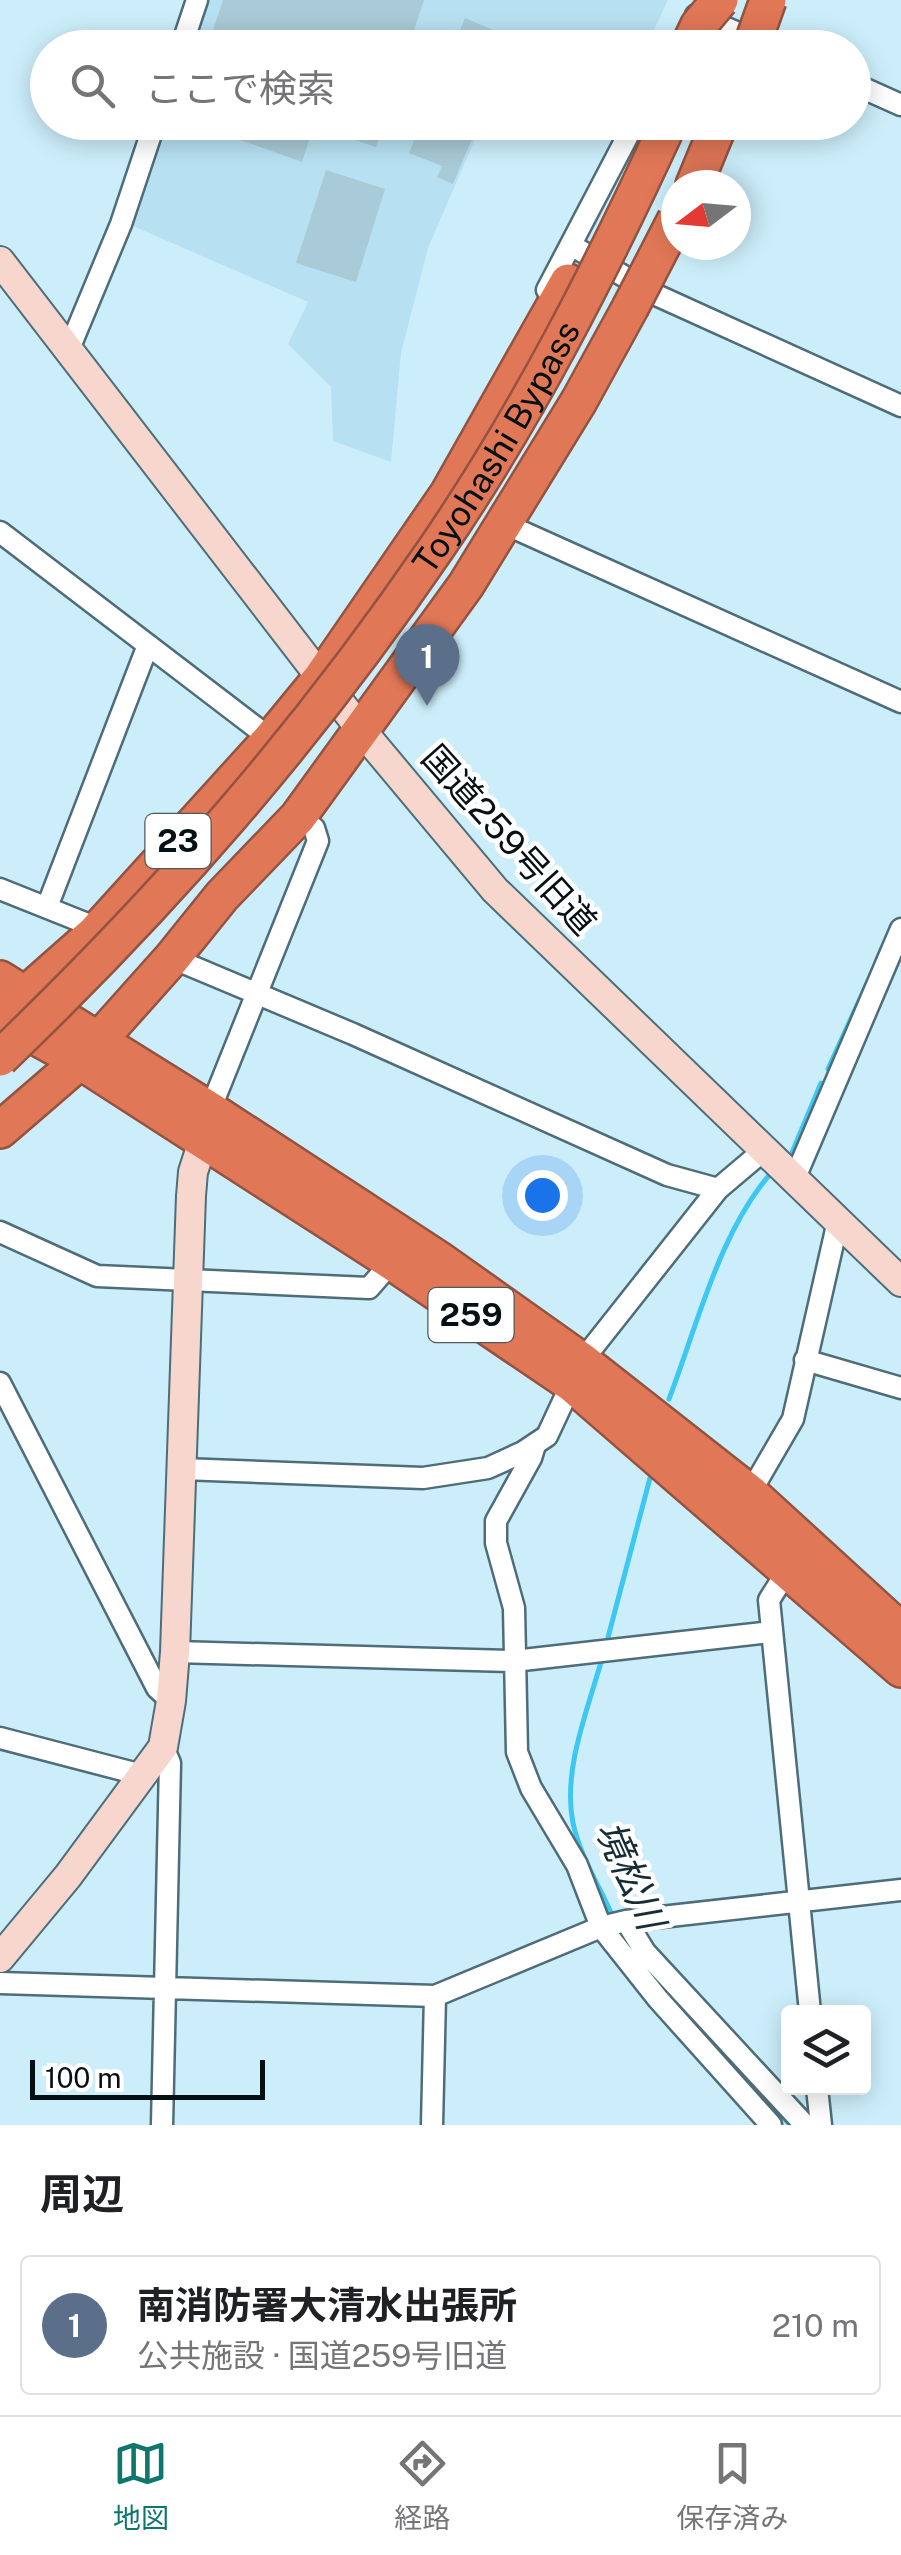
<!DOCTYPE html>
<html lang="ja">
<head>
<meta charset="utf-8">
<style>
  :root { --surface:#fff; --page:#f2f2f2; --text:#202124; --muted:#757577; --line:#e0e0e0; --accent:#0f766e }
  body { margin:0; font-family:"Public Sans","Noto Sans JP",sans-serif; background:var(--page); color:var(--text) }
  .controls { position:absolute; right:30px; bottom:30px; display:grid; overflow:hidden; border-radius:10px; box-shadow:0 5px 25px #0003 }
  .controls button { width:90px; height:90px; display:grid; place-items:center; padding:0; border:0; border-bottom:2px solid var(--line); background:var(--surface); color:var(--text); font:50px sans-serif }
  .compass { position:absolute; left:661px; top:170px; width:90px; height:90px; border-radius:50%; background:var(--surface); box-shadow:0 5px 25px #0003; rotate:254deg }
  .scale { position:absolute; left:30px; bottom:25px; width:235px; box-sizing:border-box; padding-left:10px; border:5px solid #051015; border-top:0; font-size:28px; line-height:35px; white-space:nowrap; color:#051015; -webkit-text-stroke:8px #fff; paint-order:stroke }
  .you { position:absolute; left:542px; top:1195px; width:35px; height:35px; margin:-25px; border:8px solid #fff; border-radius:50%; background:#1a73e8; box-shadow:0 0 0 15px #1a73e833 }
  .badge { display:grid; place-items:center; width:65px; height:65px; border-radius:50%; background:var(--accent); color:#fff; font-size:32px; font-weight:700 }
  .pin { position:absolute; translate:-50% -82px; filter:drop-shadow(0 2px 5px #0008) }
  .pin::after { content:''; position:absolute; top:52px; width:35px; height:30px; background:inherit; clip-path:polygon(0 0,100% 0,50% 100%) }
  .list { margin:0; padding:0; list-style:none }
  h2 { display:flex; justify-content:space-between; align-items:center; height:130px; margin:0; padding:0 40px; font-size:42px }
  h2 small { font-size:32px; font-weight:400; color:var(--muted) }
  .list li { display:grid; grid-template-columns:65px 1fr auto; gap:30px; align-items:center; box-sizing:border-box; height:140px; margin:0 20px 20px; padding:0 20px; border:2px solid var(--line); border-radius:10px }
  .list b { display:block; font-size:38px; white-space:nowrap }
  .list p { margin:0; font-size:32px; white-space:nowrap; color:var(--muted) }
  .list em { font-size:32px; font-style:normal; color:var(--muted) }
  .icon { flex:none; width:55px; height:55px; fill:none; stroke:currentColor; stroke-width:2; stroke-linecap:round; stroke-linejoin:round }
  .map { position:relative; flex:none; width:901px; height:2125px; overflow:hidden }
  .search { position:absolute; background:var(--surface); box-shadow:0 5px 25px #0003; left:30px; right:30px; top:30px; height:110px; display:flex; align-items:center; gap:25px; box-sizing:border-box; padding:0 35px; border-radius:55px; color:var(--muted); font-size:38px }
  .sheet { height:290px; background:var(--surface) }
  nav { display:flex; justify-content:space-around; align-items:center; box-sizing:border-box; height:140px; border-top:2px solid var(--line); background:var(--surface); font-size:28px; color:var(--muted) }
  nav a { display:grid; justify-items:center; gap:5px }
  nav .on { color:var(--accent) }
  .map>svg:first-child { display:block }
  .built { fill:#b7e1f2 }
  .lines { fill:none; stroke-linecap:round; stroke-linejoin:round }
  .stream { stroke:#3fc7f3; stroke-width:5 }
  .building { fill:#a9cad7 }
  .street-casing { stroke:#4e6d78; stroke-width:25 }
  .secondary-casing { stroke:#4e6d78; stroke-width:32 }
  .highway-casing { stroke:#935340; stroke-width:40 }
  .street { stroke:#fff; stroke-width:20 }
  .secondary { stroke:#f6d6cd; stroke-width:28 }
  .highway { stroke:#e07757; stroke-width:35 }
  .highway-bridge-casing { stroke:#935340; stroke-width:40; stroke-linecap:butt }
  .highway-bridge { stroke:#e07757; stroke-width:35 }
  .labels { text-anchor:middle; stroke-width:9; stroke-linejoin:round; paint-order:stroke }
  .shield { fill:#fff; stroke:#50585b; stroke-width:2.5 }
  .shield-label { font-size:32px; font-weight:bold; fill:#051015 }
  .street-label { font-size:35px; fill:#051015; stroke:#fff }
  .water-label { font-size:38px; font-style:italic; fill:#172d35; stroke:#fff }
</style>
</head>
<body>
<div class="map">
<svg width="901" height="2125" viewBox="0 0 901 2125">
  <rect width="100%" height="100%" fill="#cceefb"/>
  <!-- built -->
  <path class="built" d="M197,0H668L646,47L182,48Z
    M158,123H482L428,248L401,353L391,462L333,441L331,387L288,344L308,302L126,223Z"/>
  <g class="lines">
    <!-- stream -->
    <path class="stream" d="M877,960L882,948
      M828,1069L868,981
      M791,1155L821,1083
      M669,1399C697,1326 720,1230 772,1172
      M606,1645L650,1478
      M603,1655C589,1707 562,1769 573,1823C580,1856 600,1887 613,1917
      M618,1927L636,1956
      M687,2012L790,2125"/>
  </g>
  <!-- building -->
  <path class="building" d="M223,0H424L408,48H207Z
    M465,18L533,47V48H453Z
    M190,122H384L376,147L314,126L302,162Z
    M421,122H479L453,184L437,177L442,166L409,153Z
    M326,170L385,189L356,282L296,263Z"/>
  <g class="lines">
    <defs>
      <path id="street" d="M696,15L773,48
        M181,48L197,0
        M854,84L901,105
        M571,245L654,294L901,406
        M547,290L635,122
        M69,349L121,224L155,122
        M516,529L901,702
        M0,532L271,739
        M0,889L85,923L95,933
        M47,907L148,645
        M172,958L353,1034L667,1175L718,1189
        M210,1110L318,841L314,828L298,817
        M794,1180L901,929
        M0,1232L97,1276L369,1288L392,1262
        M805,1360L901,1388
        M0,1383L157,1688L171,1701
        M535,1445L531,1458L496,1521V1543L514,1608L517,1752L531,1788L577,1865L601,1927L658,1999L771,2125
        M182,1469L423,1478L488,1468L523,1452L547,1436L582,1361L718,1189L763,1151
        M750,1493L793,1419L838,1221
        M788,1570L769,1600L810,2012
        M175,1652L514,1661L771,1632
        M0,1738L142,1775
        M626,1921L645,1952L805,2125
        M0,1983L435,1996L601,1927L626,1921L901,1890
        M817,2088L821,2125
        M162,2125L170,1763L163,1747
        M432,2125L435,1996"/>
      <path id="secondary" d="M0,261L362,731L495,890L901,1282
        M0,1958L68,1876L163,1747L171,1701L175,1652L191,1196L193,1172L203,1141"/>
      <path id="highway" d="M694,185L720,122
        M0,979L210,1110L441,1261L582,1361L750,1493L901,1631
        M8,1010L95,933L271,739L322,677L448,494L568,282
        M0,1017L80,1061L392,1262L572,1384L901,1669
        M0,1130L80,1061L172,958L222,896L298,817L466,585L579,401L630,308"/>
    </defs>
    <!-- street casing -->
    <use href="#street" class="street-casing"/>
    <!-- secondary casing -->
    <use href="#secondary" class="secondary-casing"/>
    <!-- highway casing -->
    <use href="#highway" class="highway-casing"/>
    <!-- street -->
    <use href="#street" class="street"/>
    <!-- secondary -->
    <use href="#secondary" class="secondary"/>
    <!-- highway -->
    <use href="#highway" class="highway"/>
    <defs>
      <g id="highway-bridge">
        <path d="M688,48L699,25L720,0"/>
        <path d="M751,48L768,0"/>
        <path d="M630,308L676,219"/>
        <path id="s1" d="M0,1058C165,900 308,736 437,547C528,414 602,268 669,122"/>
      </g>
    </defs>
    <!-- highway-bridge casing -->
    <use href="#highway-bridge" class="highway-bridge-casing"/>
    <!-- highway-bridge -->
    <use href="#highway-bridge" class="highway-bridge"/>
  </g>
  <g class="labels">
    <!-- shield labels -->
    <g class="shield">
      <rect x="145.5" y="814" width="65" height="54" rx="8"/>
      <rect x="428.5" y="1288" width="85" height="54" rx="8"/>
    </g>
    <g class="shield-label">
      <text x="178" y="852">23</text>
      <text x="471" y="1326">259</text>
    </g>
    <!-- street labels -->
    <g class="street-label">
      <text dy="12" stroke="none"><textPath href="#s1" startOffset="790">Toyohashi Bypass</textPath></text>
      <text transform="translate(509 840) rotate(48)" y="12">国道259号旧道</text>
    </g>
    <!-- water labels -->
    <g class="water-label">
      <text transform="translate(630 1875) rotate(66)" y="13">境松川</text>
    </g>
  </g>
</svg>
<div class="controls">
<button><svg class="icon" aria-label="layers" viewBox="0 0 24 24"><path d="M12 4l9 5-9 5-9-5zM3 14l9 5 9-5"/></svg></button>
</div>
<svg class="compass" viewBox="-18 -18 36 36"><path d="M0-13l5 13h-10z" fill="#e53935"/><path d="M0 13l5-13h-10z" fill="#757577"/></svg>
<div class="scale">100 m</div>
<div class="you"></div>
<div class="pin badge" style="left:427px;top:706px;background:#5c6f8a">1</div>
<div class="search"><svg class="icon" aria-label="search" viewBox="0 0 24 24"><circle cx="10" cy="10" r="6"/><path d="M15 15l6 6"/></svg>ここで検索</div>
</div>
<section class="sheet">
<h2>周辺<small></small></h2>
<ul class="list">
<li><span class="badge" style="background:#5c6f8a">1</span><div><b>南消防署大清水出張所</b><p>公共施設 · 国道259号旧道</p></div><em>210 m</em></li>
</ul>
</section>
<nav>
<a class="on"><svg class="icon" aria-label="map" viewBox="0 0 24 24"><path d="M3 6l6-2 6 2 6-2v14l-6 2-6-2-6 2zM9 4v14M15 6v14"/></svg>地図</a>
<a><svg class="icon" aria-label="directions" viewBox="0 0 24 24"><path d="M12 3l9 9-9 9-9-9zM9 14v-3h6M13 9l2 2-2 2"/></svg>経路</a>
<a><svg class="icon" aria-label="saved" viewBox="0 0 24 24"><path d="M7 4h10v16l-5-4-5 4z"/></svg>保存済み</a>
</nav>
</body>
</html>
